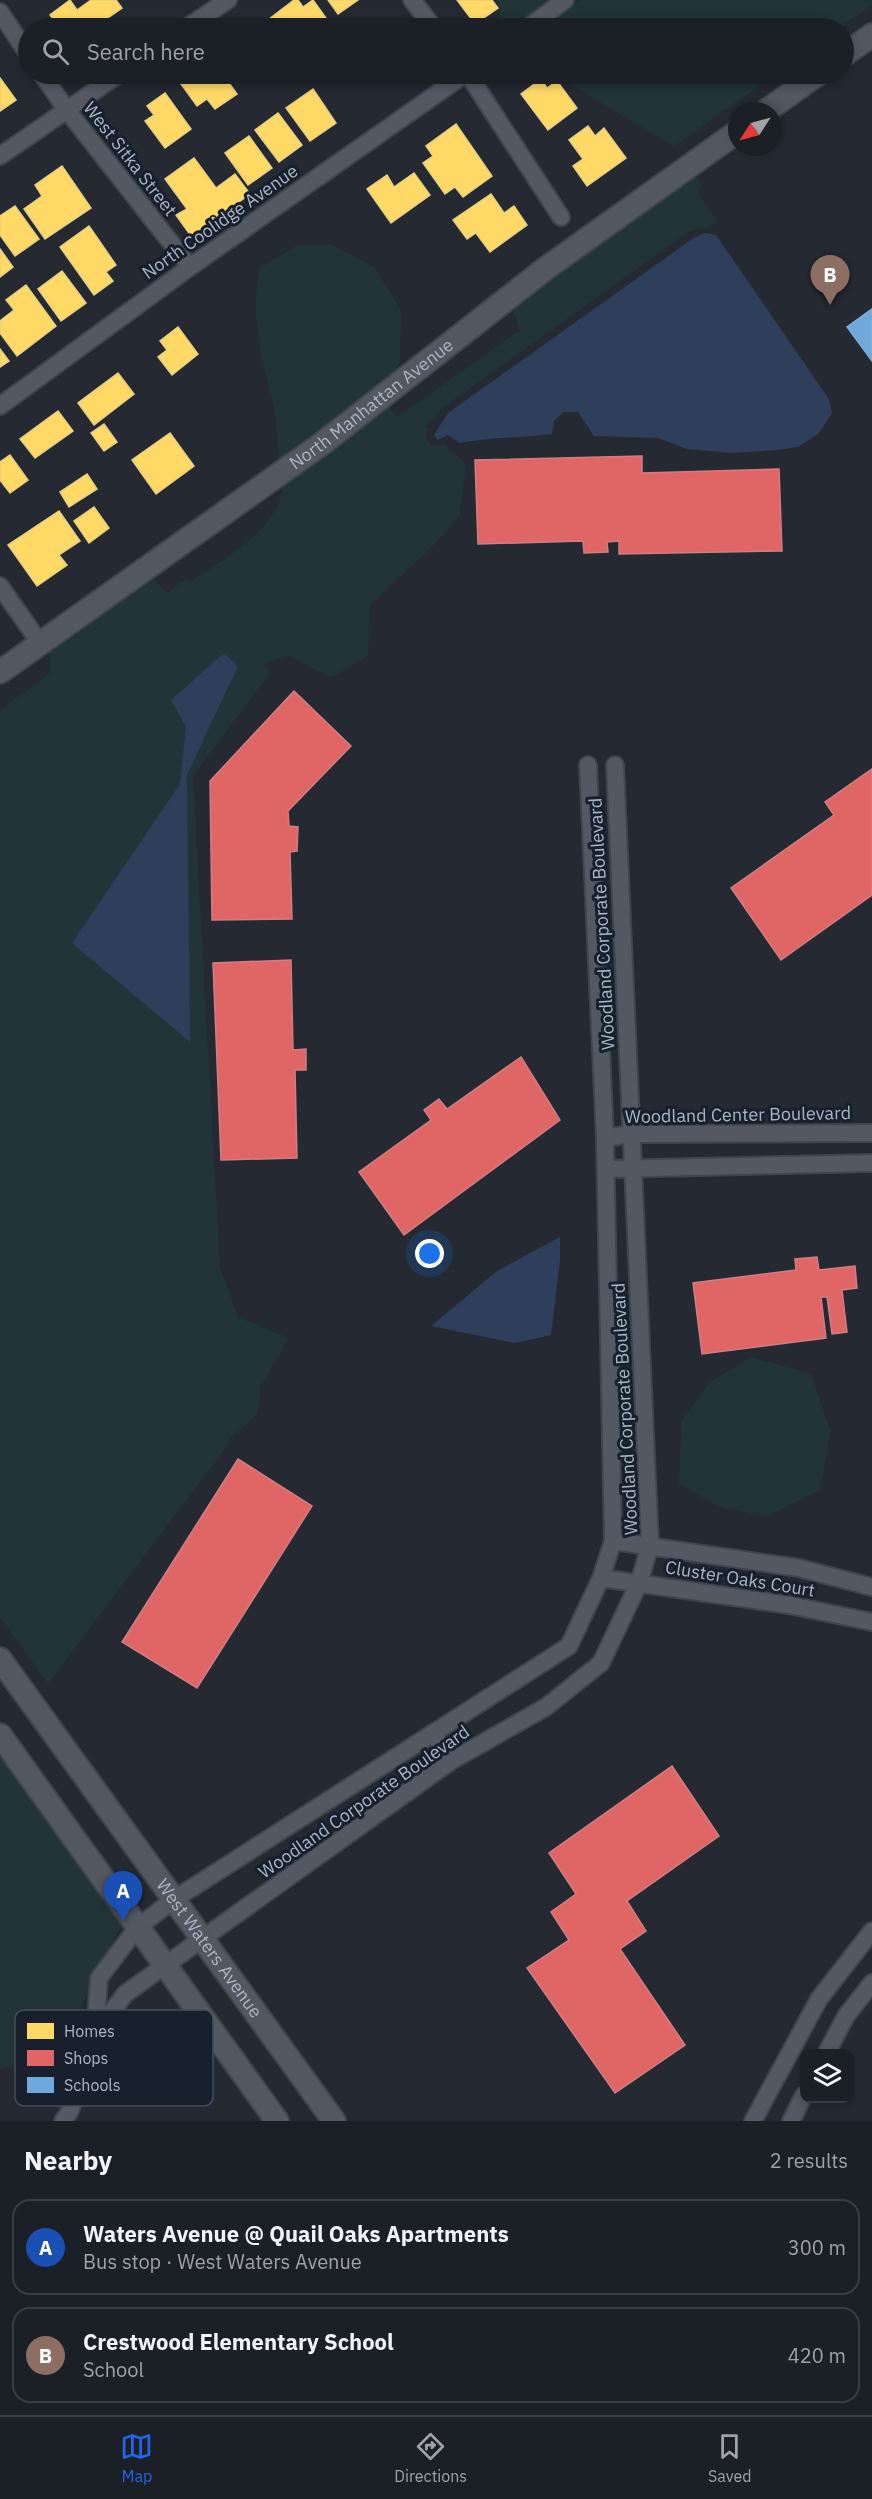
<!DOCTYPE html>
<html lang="en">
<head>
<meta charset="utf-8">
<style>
  :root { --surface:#1b1f26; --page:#282c32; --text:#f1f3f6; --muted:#a0a2a7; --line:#393d43; --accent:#2563eb }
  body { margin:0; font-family:"IBM Plex Sans",sans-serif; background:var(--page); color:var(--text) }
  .controls { position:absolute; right:18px; bottom:18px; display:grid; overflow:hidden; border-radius:12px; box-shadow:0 3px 9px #0003 }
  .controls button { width:54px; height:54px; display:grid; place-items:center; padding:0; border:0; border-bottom:2px solid var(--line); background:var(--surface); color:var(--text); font:30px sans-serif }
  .compass { position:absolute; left:728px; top:102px; width:54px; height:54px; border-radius:50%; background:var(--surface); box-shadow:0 3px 9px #0003; rotate:234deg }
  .you { position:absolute; left:430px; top:1254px; width:21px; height:21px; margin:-15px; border:4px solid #fff; border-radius:50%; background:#1a73e8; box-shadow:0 0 0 9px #1a73e833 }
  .badge { display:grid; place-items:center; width:39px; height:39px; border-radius:50%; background:var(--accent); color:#fff; font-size:20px; font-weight:700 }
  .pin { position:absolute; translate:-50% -50px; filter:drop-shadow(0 2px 3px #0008) }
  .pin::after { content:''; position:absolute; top:32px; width:21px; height:18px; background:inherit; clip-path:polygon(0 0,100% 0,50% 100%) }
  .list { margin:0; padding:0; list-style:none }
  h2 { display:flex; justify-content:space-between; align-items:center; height:78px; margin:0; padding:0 24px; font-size:26px }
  h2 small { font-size:20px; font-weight:400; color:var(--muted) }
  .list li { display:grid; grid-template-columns:39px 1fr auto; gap:18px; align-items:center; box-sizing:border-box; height:96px; margin:0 12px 12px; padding:0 12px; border:2px solid var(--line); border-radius:18px }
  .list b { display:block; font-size:22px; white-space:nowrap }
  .list p { margin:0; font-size:20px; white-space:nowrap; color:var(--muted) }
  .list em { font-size:20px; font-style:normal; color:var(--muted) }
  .icon { flex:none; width:33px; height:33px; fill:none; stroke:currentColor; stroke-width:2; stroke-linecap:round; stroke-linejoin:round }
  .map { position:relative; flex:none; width:872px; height:2121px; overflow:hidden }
  .search { position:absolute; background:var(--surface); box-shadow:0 3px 9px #0003; left:18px; right:18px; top:18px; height:66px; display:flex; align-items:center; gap:15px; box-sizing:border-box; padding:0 21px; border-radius:33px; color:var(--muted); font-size:22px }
  .sheet { height:294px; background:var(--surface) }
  nav { display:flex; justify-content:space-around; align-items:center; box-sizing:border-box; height:84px; border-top:2px solid var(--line); background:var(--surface); font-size:16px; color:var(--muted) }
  nav a { display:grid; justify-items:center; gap:3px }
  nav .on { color:var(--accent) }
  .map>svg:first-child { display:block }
  .green { fill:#213438 }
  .water { fill:#2e3f5b }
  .homes { fill:#ffd966; stroke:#e6ce83; stroke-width:1.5 }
  .shops { fill:#e06666; stroke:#d07e83; stroke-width:1.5 }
  .schools { fill:#6fa8dc; stroke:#81acd5; stroke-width:1.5 }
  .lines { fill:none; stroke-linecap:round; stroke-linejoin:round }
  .street-casing { stroke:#40444c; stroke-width:20 }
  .secondary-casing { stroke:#40444c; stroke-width:26 }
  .street { stroke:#545862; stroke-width:16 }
  .secondary { stroke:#525760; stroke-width:22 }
  .labels { text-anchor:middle; stroke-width:6; stroke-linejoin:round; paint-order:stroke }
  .street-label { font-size:18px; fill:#acb5c6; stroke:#18202d }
  .key { fill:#18202d; stroke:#444d5b; stroke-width:1.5 }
  .key-label { font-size:16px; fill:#acb5c6 }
</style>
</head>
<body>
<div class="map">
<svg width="872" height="2121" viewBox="0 0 872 2121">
  <rect width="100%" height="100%" fill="#242932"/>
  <!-- green -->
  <path class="green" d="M497,0H551L512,28L501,18Z
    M580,0H872V5L839,28H541Z
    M556,74H776L674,146L601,103Z
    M695,175L702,184L698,193L717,221L710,226L690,231L444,407L426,427L429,429L426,438L432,446L445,445L466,464L460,515L430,549L370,605L368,656L331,678L288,655L264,664L271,672L193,776L220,1267L238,1317L289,1338L261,1386L257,1415L230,1438V1442L48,1684L0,1617V710L50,673L49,647L150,575L167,593L185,579L189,583C220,561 286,526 282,482L388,403L396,418L520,330L511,307Z
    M332,244L374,267L401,310L400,361L395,376L280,463C277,442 277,419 272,399C261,354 249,314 260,268L296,246Z
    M751,1357L811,1374L831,1432L820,1490L768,1516L721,1508L679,1484L681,1422L710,1382Z
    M0,1757L123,1921L66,2039L0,2070Z"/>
  <!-- water -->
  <path class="water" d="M705,233L716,235L829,399L832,413L819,433L798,447L779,450L732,453L687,449L658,438L594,436L578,412H564L554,421L552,434C521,438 491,437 460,443L448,435L437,440L434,435L448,413L695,237Z
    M224,653L238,666L187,775L190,1042L72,943L180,784L186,727L171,700Z
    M560,1237V1261L551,1335L515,1343L431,1326L497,1271Z"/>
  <!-- homes -->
  <path class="homes" d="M70,0L77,10L91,0H116L122,8L102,22L106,28H60L50,15Z
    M294,0H298L303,7L313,0L326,18L312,28H277L269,19Z
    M328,0H358L338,14Z
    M457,0H492L498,8L475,24Z
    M196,74H242L229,83L237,94L215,109L207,99L197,106L181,84Z
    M0,78L16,100L0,111Z
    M541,79L547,88L557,81L577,108L548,130L521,94Z
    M313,89L336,123L310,141L286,108Z
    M165,93L191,129L165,148L145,121L154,115L147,106Z
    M278,113L302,145L279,162L255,130Z
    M456,124L492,176L463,197L455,187L445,194L423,163L433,156L426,146Z
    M588,126L595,136L604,128L626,158L587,186L573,166L583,159L569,140Z
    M249,136L272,168L248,185L225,153Z
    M194,158L216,188L235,174L250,194L191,236L176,215L187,209L165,179Z
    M62,166L91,208L45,239L24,209L42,196L35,185Z
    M414,173L430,195L391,223L367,189L387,175L394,187Z
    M491,194L504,213L514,206L527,225L490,252L476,233L467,239L453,220Z
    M15,206L39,239L15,256L0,235V216Z
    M89,226L116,265L106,272L113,281L94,295L60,247Z
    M0,249L13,267L0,277Z
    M62,271L86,303L61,321L38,289Z
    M26,285L56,326L17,356L0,333V321L14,310L6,300Z
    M178,327L198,354L172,375L158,357L167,350L160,341Z
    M0,349L9,361L0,367Z
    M118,373L134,394L94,425L78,403Z
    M58,411L73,431L35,458L20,439Z
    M104,424L117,442L104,451L91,433Z
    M170,433L194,466L156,494L132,460Z
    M10,455L28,480L10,493L0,480V462Z
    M87,474L97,489L69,507L60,492Z
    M94,507L109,528L89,543L74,521Z
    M59,511L80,541L59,555L67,565L37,586L8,545Z"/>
  <!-- shops -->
  <path class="shops" d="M642,456V473L779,469L782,551L619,554V541L607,542L608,552L584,553L583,541L478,544L475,460Z
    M294,691L351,746L288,811L289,826L298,827L297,851L290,852L292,919L212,920L210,781Z
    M872,769V895L781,960L731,888L834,815L825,802Z
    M291,960L293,1050L306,1049V1070H295L297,1158L221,1160L213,963Z
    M521,1057L560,1120L404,1235L359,1172L431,1120L424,1110L439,1099L447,1109Z
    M817,1257L819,1270L855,1266L857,1288L842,1290L847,1332L832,1334L827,1297H821L826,1338L702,1354L693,1283L796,1270L795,1259Z
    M238,1459L312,1506L197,1688L122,1642Z
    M672,1766L719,1836L627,1901L646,1931L620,1949L685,2045L615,2093L527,1968L569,1940L551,1912L576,1894L549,1853Z"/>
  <!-- schools -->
  <path class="schools" d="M872,309V361L847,327Z"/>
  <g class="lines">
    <defs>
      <path id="street" d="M412,0L434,28
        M0,12L28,54
        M186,28L228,0
        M527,28L565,0
        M42,74L66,109L190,267
        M468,74L561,217
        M0,156L119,74
        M0,406L190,267L465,74
        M0,586L40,643
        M605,1138L632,1134L872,1133
        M606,1169L872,1163
        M613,1541L799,1568L872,1587
        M601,1578L789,1605L872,1622
        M433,1733L451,1761
        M95,2034L125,1994L451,1761L546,1707L601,1663L639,1583L650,1545L615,765
        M826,2054L846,2016L872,1983
        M63,2121L70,2111L95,2034L99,1978L137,1928L173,1900L569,1646L601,1578L613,1541L605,1138L588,765
        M753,2121L819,1999L872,1931
        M791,2121L804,2095"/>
      <g id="secondary">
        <path d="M844,55L872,35"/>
        <path d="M766,111L818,74"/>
        <path id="s1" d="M0,672L323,443L545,269L737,132"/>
        <path id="s2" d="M0,1659L334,2121"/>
        <path d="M0,1735L277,2121"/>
      </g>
    </defs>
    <!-- street casing -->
    <use href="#street" class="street-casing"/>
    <!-- secondary casing -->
    <use href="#secondary" class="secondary-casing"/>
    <!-- street -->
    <use href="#street" class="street"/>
    <!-- secondary -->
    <use href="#secondary" class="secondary"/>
  </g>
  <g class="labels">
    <!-- street labels -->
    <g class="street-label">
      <text transform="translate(130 159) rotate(52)" y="6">West Sitka Street</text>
      <text transform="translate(220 222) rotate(-35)" y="6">North Coolidge Avenue</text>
      <text dy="6" stroke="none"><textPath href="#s1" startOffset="458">North Manhattan Avenue</textPath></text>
      <text transform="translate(602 924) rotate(-93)" y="6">Woodland Corporate Boulevard</text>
      <text transform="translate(738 1115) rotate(-1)" y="6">Woodland Center Boulevard</text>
      <text transform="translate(625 1409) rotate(-93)" y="6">Woodland Corporate Boulevard</text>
      <text transform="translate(740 1579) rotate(9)" y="6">Cluster Oaks Court</text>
      <text transform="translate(364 1802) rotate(-35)" y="6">Woodland Corporate Boulevard</text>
      <text dy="6" stroke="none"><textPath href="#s2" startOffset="357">West Waters Avenue</textPath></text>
    </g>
  </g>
  <!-- legend -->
  <rect x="15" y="2010" width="198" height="96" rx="9" class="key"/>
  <rect x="27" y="2023" width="27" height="16" fill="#ffd966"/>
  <rect x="27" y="2050" width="27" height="16" fill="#e06666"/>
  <rect x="27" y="2077" width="27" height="16" fill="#6fa8dc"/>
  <g class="key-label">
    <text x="64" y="2037">Homes</text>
    <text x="64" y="2064">Shops</text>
    <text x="64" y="2091">Schools</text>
  </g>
</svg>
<div class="controls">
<button><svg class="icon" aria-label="layers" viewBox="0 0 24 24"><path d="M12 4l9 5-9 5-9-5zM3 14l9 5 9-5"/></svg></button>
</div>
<svg class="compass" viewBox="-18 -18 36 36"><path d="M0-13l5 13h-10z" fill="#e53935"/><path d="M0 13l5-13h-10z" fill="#a0a2a7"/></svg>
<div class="you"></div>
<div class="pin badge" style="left:123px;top:1921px;background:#1a4fb4">A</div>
<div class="pin badge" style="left:830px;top:305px;background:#8d6e63">B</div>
<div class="search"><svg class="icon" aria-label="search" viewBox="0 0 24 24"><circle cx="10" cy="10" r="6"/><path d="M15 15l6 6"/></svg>Search here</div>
</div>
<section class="sheet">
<h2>Nearby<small>2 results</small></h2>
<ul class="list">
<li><span class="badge" style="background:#1a4fb4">A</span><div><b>Waters Avenue @ Quail Oaks Apartments</b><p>Bus stop · West Waters Avenue</p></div><em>300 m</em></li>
<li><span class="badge" style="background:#8d6e63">B</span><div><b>Crestwood Elementary School</b><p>School</p></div><em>420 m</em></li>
</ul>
</section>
<nav>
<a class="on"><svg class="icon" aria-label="map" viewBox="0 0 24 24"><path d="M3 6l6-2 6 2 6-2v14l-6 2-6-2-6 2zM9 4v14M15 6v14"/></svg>Map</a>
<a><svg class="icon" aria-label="directions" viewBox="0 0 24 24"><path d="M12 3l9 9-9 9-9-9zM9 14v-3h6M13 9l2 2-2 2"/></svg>Directions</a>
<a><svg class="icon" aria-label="saved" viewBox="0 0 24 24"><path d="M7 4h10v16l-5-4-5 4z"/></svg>Saved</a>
</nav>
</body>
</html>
